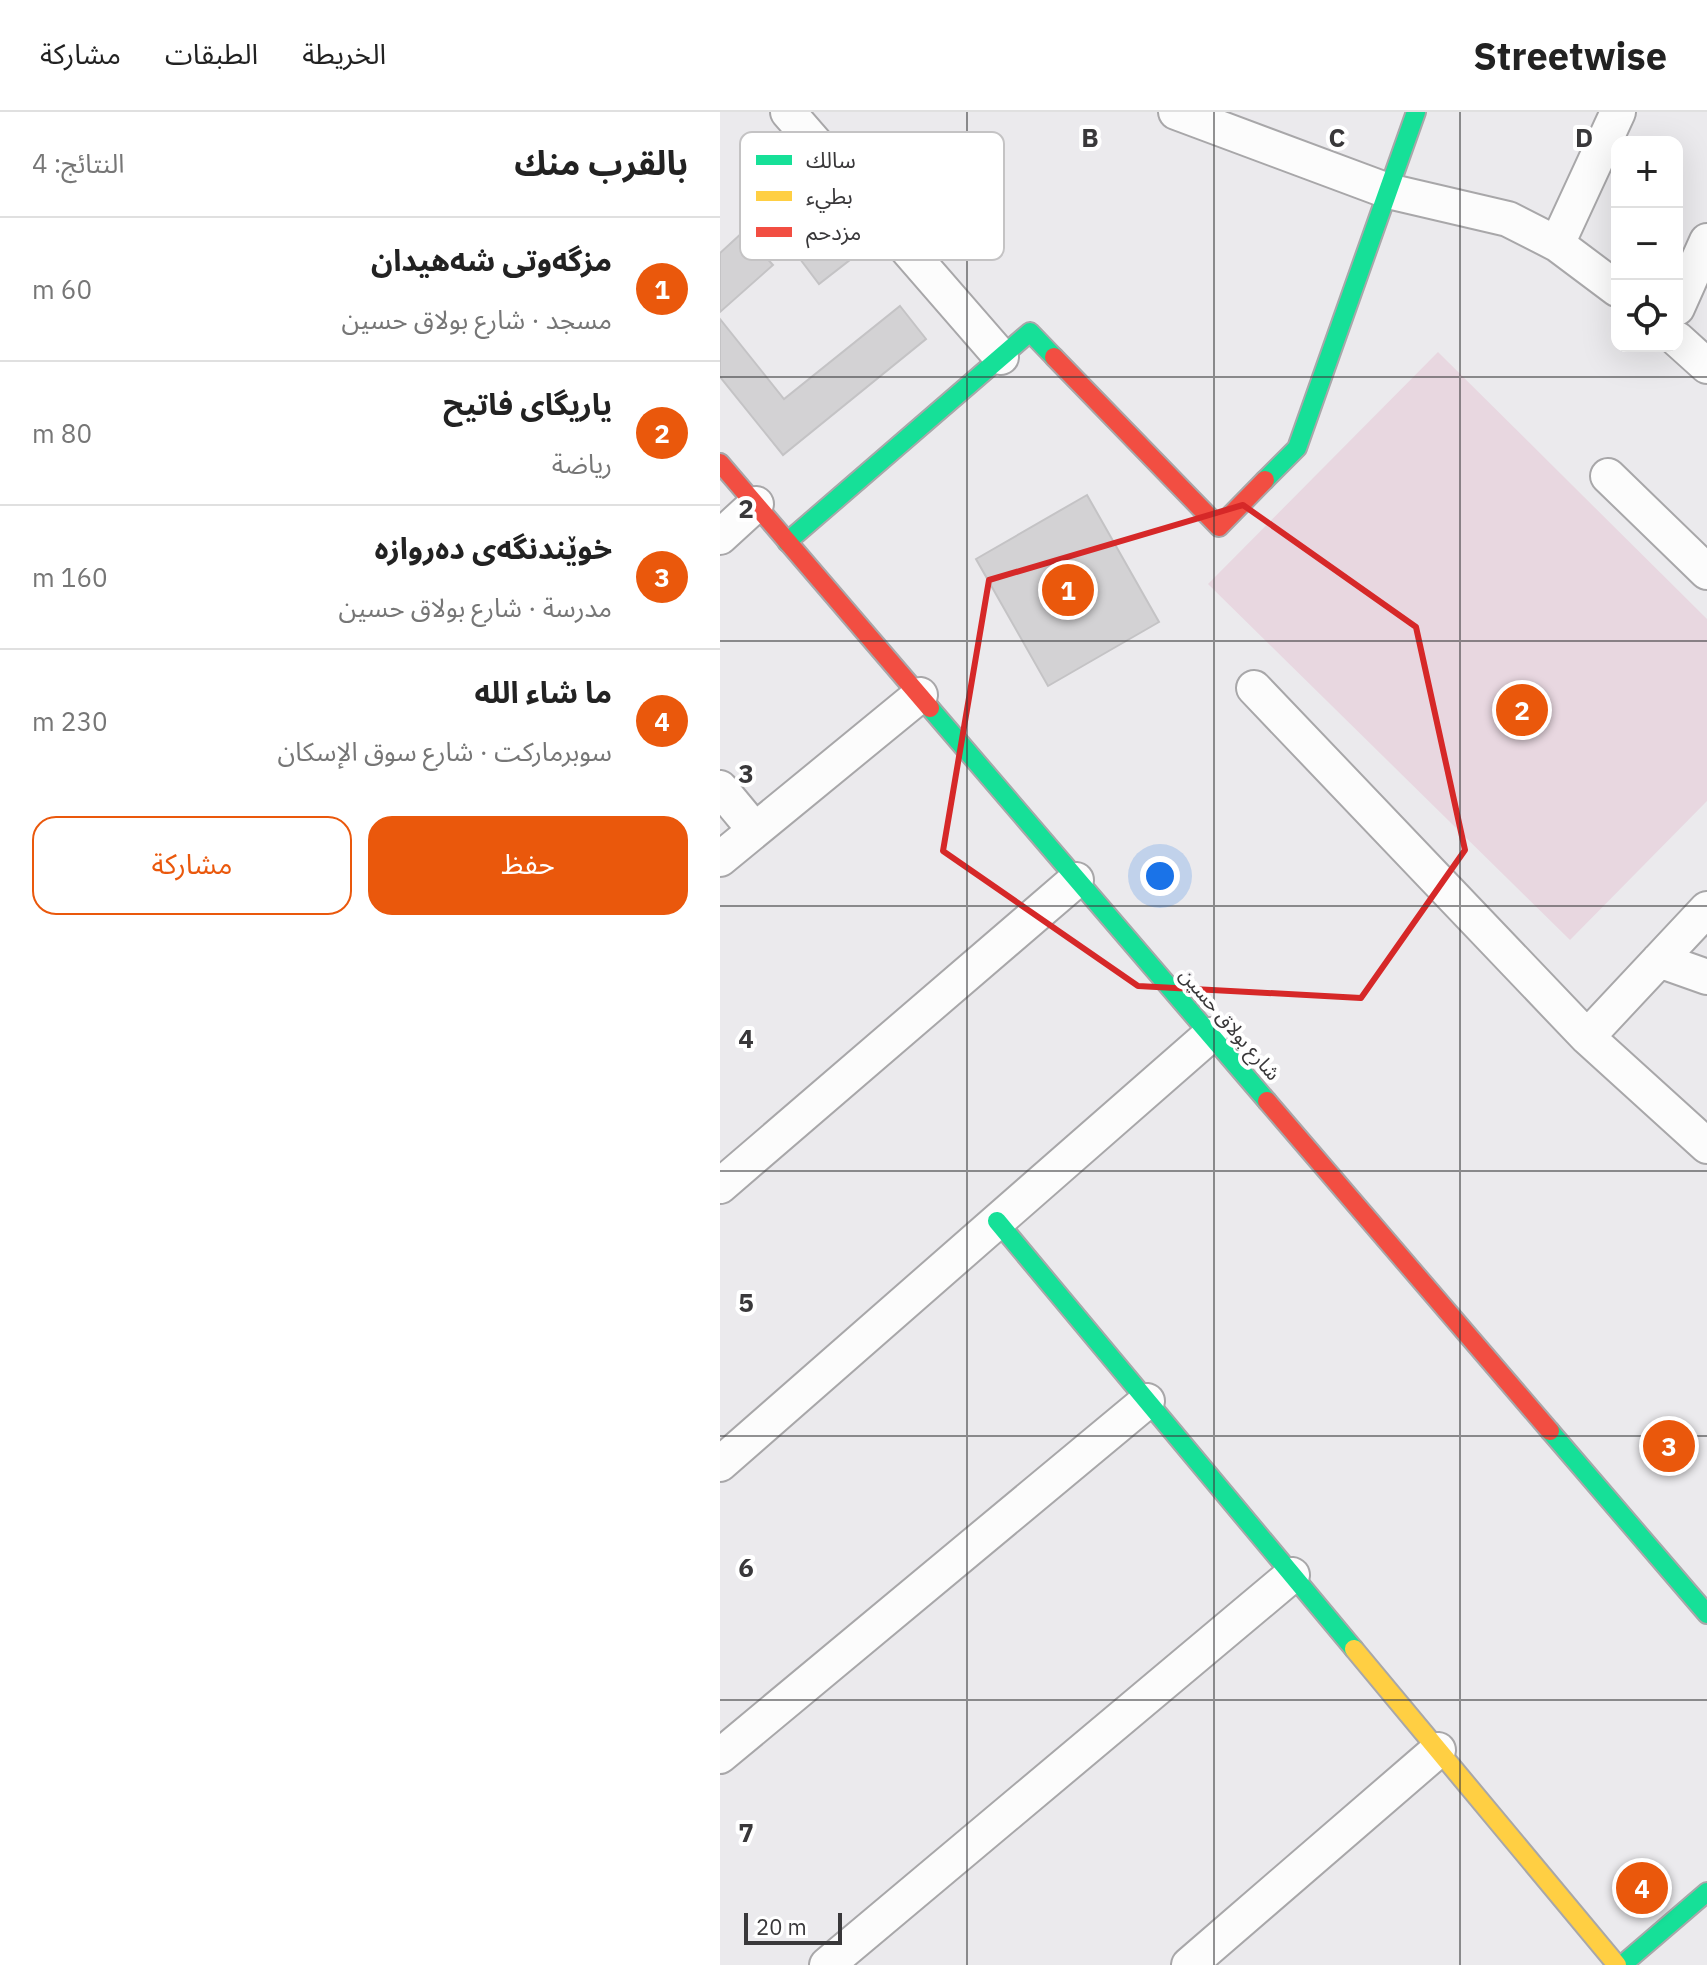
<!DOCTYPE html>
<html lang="ar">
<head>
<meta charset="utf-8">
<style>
  :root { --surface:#fff; --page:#f6f6f6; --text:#222; --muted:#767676; --line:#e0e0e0; --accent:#ea580c }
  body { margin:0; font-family:"IBM Plex Sans","Noto Sans Arabic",sans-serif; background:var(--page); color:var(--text); direction:rtl }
  .controls { position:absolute; right:24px; top:24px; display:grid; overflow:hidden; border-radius:16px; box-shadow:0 8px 32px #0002 }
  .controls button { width:72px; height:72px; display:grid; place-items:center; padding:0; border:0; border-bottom:2px solid var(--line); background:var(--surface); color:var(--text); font:40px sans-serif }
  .scale { position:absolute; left:24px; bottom:20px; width:98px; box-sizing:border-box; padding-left:8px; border:4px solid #39383a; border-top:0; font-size:22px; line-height:28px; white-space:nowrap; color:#39383a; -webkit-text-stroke:6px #fff; paint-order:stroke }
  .you { position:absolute; left:440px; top:764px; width:28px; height:28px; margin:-20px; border:6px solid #fff; border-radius:50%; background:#1a73e8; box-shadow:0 0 0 12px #1a73e833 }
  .badge { display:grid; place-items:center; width:52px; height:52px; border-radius:50%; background:var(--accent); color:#fff; font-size:26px; font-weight:700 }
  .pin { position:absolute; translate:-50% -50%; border:4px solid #fff; box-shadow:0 2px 8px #0006 }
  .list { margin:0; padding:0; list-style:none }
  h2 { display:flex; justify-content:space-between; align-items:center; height:104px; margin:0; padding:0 32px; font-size:34px }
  h2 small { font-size:26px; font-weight:400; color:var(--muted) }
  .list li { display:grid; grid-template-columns:52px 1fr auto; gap:24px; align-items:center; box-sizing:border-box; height:144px; padding:0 32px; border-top:2px solid var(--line) }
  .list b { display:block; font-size:30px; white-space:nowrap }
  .list p { margin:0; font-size:26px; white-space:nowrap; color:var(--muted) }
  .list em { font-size:26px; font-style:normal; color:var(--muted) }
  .actions { display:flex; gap:16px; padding:24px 32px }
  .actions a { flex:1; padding:18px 0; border:2px solid var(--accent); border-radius:24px; text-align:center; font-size:28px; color:var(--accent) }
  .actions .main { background:var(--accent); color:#fff }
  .icon { flex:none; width:44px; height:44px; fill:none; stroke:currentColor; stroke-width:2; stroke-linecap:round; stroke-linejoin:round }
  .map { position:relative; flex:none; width:987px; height:1853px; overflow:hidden; direction:ltr }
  header { display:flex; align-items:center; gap:48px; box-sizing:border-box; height:112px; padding:0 40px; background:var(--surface); border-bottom:2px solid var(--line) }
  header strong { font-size:38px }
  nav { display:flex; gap:44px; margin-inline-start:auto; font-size:28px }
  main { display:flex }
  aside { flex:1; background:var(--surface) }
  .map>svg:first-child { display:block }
  .green { fill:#e8d7e0 }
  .building { fill:#d3d2d4; stroke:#c4c3c5; stroke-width:2 }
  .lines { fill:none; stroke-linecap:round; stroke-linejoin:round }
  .street-casing { stroke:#a8a7a9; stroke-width:38 }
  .fast-casing { stroke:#a8a7a9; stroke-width:22 }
  .slow-casing { stroke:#a8a7a9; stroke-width:22 }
  .jam-casing { stroke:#a8a7a9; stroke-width:22 }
  .street { stroke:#fcfcfc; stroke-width:34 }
  .fast { stroke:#16e098; stroke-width:18 }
  .slow { stroke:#ffcf43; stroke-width:18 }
  .jam { stroke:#f24e42; stroke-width:18 }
  .marked { fill:none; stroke:#d62828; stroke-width:6; stroke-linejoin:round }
  .grid { fill:none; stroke:#39383a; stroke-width:2; stroke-opacity:0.55 }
  .labels { text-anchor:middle; stroke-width:8; stroke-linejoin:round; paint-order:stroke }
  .street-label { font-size:20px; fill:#39383a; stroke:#fff }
  .key { fill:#fff; stroke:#c4c3c4; stroke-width:2 }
  .key-label { font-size:22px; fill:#39383a }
  .grid-label { font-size:26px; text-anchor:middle; font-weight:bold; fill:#39383a; stroke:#fff; stroke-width:8; stroke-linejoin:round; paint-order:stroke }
</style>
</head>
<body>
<header>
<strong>Streetwise</strong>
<nav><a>الخريطة</a><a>الطبقات</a><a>مشاركة</a></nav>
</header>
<main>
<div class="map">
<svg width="987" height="1853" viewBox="0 0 987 1853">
  <rect width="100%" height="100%" fill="#ebeaed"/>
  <!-- green -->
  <path class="green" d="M718,240L987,507V689L850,828L488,472Z"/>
  <!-- building -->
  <path class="building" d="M113,115L135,144L99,172L77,143Z
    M23,120L53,153L0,200V141Z
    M180,194L206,227L63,343L0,265V207L64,287Z
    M367,383L439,510L328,574L256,447Z"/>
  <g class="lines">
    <defs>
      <path id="street" d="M68,0L281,245
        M456,0L668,79L788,107L837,132L897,177
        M837,132L898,0
        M957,196L987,129
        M957,227L987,254
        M888,364L987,460
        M0,425L36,392
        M534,576L867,925L987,1034
        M0,676L34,717
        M0,747L200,583
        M939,848L987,865
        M867,925L987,797
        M0,1074L356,768
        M0,1352L490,923
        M0,1644L427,1289
        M107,1853L572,1463
        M469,1853L718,1638"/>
      <path id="fast" d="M545,368L577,336L696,0
        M67,430L310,220L334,245
        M210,596L547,989
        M277,1109L634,1537
        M830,1319L987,1502
        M902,1853L987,1780"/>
      <path id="slow" d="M634,1537L897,1853"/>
      <path id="jam" d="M334,245L499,415L545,368
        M0,351L210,596
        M547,989L830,1319"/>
    </defs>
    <!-- street casing -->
    <use href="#street" class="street-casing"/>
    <!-- fast casing -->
    <use href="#fast" class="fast-casing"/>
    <!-- slow casing -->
    <use href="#slow" class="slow-casing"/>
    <!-- jam casing -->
    <use href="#jam" class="jam-casing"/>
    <!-- street -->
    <use href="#street" class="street"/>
    <!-- fast -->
    <use href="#fast" class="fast"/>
    <!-- slow -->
    <use href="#slow" class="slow"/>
    <!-- jam -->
    <use href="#jam" class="jam"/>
  </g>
  <!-- marked area -->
  <path class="marked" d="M523,393L696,515L745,738L641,886L418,874L223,739L269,468Z"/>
  <!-- grid -->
  <path class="grid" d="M247,0V1853M494,0V1853M740,0V1853M0,265H987M0,529H987M0,794H987M0,1059H987M0,1324H987M0,1588H987"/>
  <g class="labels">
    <!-- street labels -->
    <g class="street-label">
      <text transform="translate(510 912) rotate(49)" y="7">شارع بولاق حسين</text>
    </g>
  </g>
  <!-- legend -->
  <rect x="20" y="20" width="264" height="128" rx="12" class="key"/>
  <rect x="36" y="43" width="36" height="10" fill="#16e098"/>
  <rect x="36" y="79" width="36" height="10" fill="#ffcf43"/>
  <rect x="36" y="115" width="36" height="10" fill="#f24e42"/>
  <g class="key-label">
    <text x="86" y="56">سالك</text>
    <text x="86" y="92">بطيء</text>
    <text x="86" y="128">مزدحم</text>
  </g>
  <g class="grid-label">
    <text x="370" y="35">B</text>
    <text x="617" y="35">C</text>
    <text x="864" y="35">D</text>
    <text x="26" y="406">2</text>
    <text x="26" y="671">3</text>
    <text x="26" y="936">4</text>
    <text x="26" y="1200">5</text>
    <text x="26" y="1465">6</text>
    <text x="26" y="1730">7</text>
  </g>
</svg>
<div class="controls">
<button>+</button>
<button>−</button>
<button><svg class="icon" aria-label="locate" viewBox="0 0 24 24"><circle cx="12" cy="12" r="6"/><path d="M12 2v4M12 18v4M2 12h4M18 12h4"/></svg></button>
</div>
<div class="scale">20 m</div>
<div class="you"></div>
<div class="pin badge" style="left:348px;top:478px">1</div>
<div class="pin badge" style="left:802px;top:598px">2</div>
<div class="pin badge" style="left:949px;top:1334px">3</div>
<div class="pin badge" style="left:922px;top:1776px">4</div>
</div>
<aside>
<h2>بالقرب منك<small>النتائج: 4</small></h2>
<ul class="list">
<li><span class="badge">1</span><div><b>مزگەوتی شەهیدان</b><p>مسجد · شارع بولاق حسين</p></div><em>60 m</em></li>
<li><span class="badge">2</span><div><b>یاریگای فاتیح</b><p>رياضة</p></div><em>80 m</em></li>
<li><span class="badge">3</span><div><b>خوێندنگەی دەروازە</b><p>مدرسة · شارع بولاق حسين</p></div><em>160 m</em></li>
<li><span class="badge">4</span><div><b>ما شاء الله</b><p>سوبرماركت · شارع سوق الإسكان</p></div><em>230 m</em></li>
</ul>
<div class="actions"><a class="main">حفظ</a><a>مشاركة</a></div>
</aside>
</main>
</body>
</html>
